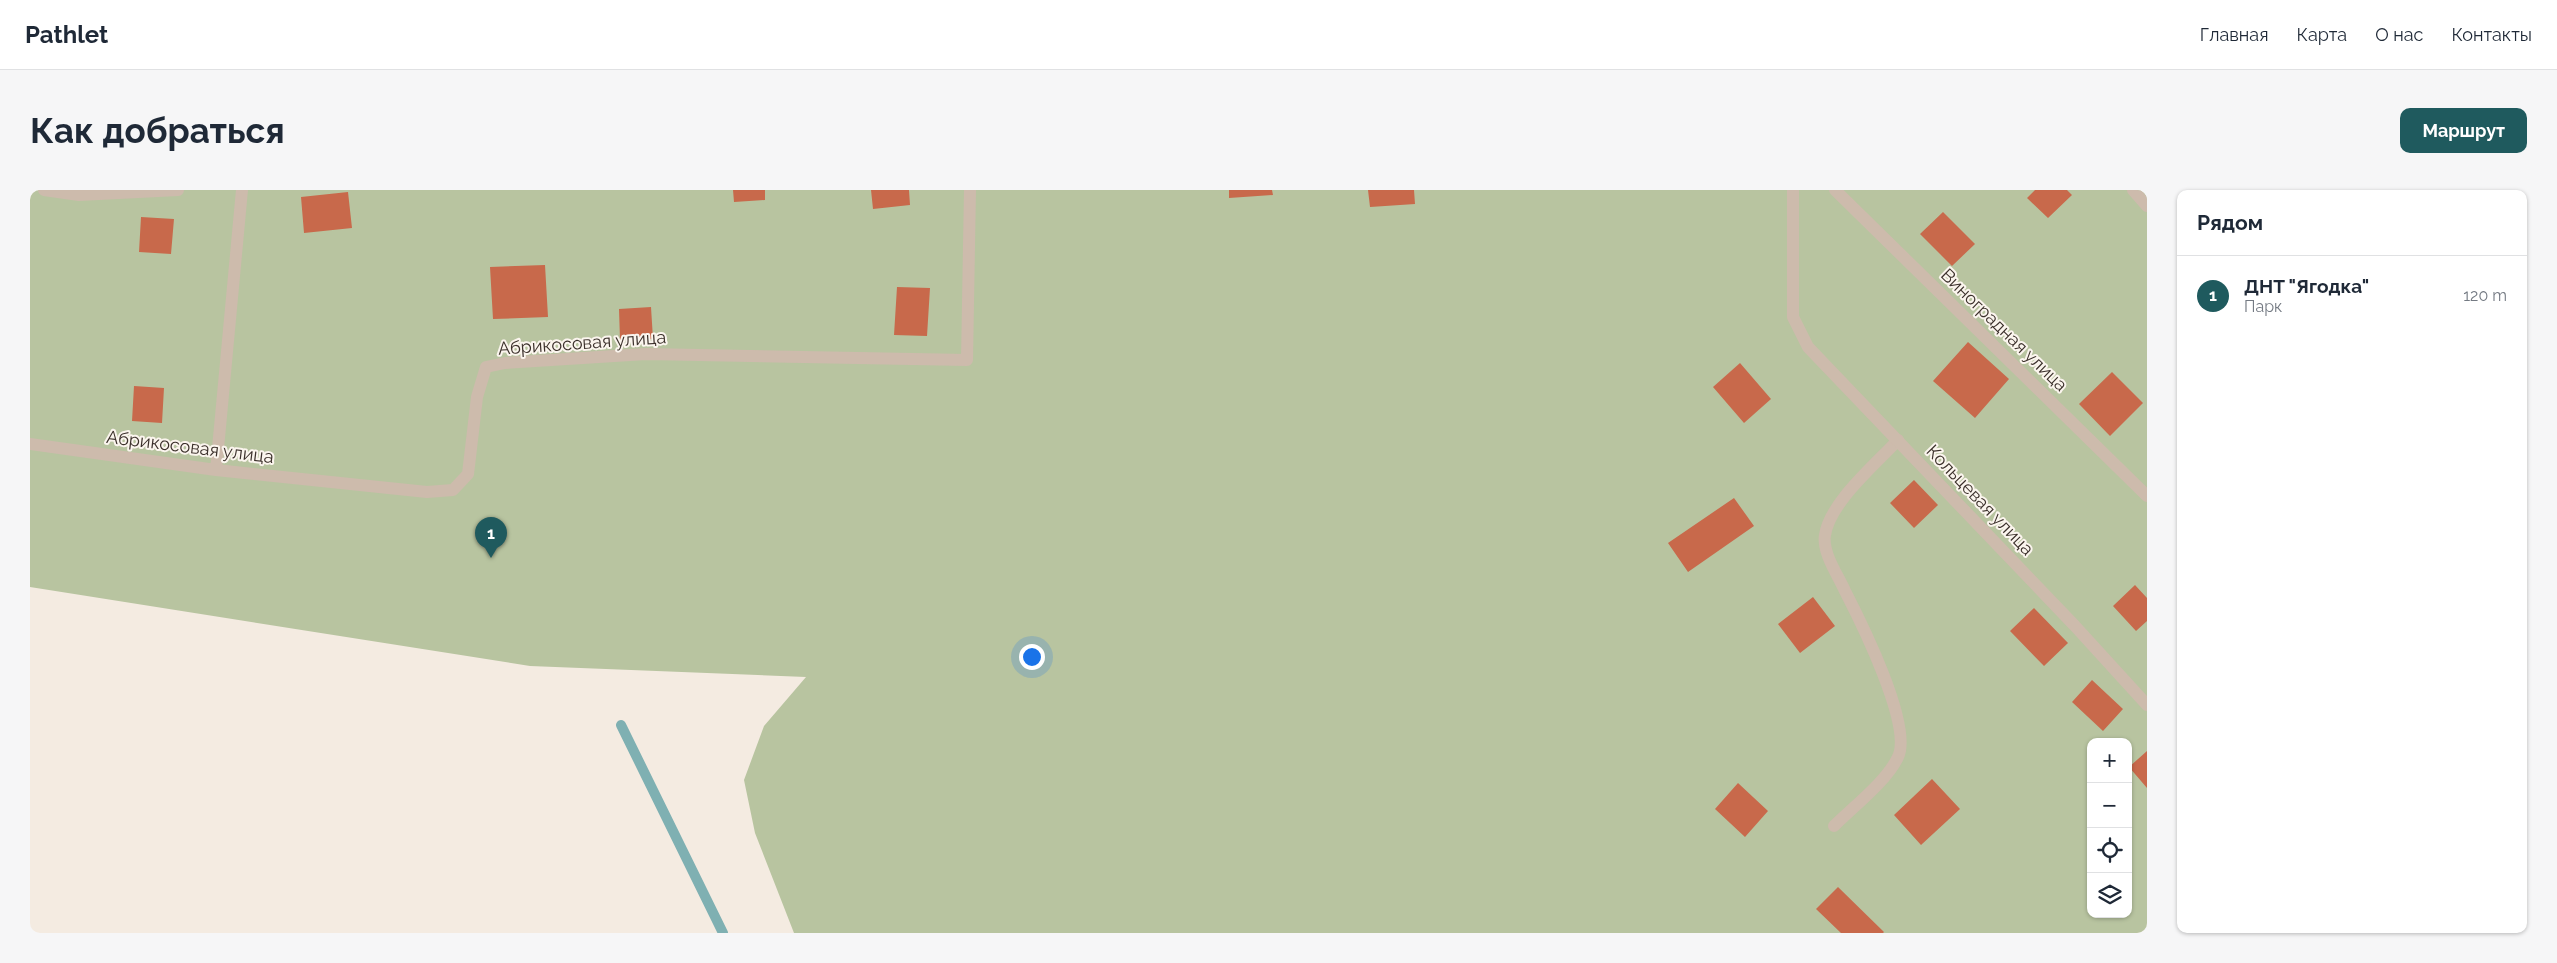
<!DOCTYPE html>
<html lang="ru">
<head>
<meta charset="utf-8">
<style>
  :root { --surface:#fff; --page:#f6f6f7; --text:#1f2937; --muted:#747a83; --line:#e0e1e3; --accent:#1f5a5e }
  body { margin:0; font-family:Raleway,sans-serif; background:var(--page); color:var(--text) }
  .controls { position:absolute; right:15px; bottom:15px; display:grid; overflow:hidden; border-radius:10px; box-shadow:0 1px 4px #0004 }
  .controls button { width:45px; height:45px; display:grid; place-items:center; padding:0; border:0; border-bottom:1px solid var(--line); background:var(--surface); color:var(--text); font:25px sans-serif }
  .you { position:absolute; left:1001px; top:466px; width:18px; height:18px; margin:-12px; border:4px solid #fff; border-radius:50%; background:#1a73e8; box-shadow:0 0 0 8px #1a73e833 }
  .badge { display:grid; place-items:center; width:32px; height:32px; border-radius:50%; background:var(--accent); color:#fff; font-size:16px; font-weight:700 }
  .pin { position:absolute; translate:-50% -41px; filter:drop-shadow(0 1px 2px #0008) }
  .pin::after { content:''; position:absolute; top:26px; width:18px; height:15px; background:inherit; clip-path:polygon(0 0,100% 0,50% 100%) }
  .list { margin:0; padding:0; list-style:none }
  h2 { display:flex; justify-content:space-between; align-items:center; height:65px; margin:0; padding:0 20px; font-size:21px }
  h2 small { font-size:16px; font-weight:400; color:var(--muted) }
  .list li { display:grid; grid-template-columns:32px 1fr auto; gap:15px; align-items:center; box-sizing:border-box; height:80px; padding:0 20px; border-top:1px solid var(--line) }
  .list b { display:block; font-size:19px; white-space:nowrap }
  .list p { margin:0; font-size:16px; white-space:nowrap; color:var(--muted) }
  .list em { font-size:16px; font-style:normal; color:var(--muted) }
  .icon { flex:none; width:28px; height:28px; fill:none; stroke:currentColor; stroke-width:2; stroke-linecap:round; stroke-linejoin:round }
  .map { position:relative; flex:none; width:2117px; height:743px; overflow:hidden; border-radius:10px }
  header { display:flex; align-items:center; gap:30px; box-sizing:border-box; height:70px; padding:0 25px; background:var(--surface); border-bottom:1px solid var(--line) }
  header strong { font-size:24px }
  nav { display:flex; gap:28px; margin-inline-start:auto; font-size:18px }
  .intro { display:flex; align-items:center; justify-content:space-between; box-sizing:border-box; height:120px; padding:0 30px }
  h1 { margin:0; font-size:35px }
  .button { padding:12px 22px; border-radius:10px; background:var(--accent); color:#fff; font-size:18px; font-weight:700 }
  main { display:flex; gap:30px; padding:0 30px }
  aside { flex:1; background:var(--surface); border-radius:10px; box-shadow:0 1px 4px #0004 }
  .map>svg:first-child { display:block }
  .green { fill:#b8c4a0; fill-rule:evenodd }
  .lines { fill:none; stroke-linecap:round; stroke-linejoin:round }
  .stream { stroke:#7fb0b2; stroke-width:10 }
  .building { fill:#c8694b }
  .service { stroke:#cdbbac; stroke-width:12 }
  .minor { stroke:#cdbbac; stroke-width:12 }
  .labels { text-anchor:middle; stroke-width:4; stroke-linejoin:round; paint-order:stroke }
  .street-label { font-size:18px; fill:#3b302b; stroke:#fbf5ee }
</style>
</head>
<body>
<header>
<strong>Pathlet</strong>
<nav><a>Главная</a><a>Карта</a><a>О нас</a><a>Контакты</a></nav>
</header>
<div class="intro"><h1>Как добраться</h1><a class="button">Маршрут</a></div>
<main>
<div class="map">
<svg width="2117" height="743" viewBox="0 0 2117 743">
  <rect width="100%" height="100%" fill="#f4ebe1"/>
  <!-- green -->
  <path class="green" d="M0,0H2117V743H764L725,643L714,590L734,536L776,487L500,476L0,397ZM2061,552H2098V724H2061Z"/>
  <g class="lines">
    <!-- stream -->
    <path class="stream" d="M591,535L693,743"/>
  </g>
  <!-- building -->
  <path class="building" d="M703,0H735V10L704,12Z
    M841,0H879L880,15L843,19Z
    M1199,0H1242L1243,5L1199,8Z
    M1338,0H1384L1385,14L1340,17Z
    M2005,0H2037L2042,5L2018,28L1997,8Z
    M318,2L322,38L274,43L271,7Z
    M1913,22L1945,54L1922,76L1890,44Z
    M111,27L144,29L141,64L109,62Z
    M515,75L518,127L463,129L460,77Z
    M867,97L900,98L897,146L864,145Z
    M621,117L623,149L590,150L589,119Z
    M1938,152L1979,189L1945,228L1903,191Z
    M1710,173L1741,209L1714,233L1683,197Z
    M2082,182L2113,213L2080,246L2049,214Z
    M104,196L134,198L132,233L102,231Z
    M1884,290L1908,315L1884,338L1860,313Z
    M1704,308L1724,336L1658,382L1638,353Z
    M2105,395L2117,408V431L2106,441L2083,416Z
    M1783,407L1805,436L1770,463L1748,434Z
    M2004,418L2038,453L2014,476L1980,441Z
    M2062,490L2093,519L2073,541L2042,512Z
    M2117,561V598L2099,577Z
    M1902,589L1930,619L1891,655L1864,625Z
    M1708,593L1738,621L1715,647L1685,619Z
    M1808,697L1854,742L1853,743H1811L1786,719Z"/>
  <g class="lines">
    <!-- service -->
    <path class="service" d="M1804,636C1823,617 1857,591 1868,567C1883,536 1831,432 1815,401C1808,385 1792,363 1795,345C1800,312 1846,274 1868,250"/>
    <!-- minor -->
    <path class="minor" d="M14,0L49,5L148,0
      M1763,0V127L1778,157L2045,436L2117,515
      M1805,0L2117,306
      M2103,0L2117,16
      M0,254L186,280L397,302L423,300L438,284L447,207L456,177L475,173L616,164L937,170L940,0
      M186,280L212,0"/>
  </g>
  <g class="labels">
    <!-- street labels -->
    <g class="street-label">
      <text transform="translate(1974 140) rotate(44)" y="6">Виноградная улица</text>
      <text transform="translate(552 153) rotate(-4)" y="6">Абрикосовая улица</text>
      <text transform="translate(160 257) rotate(7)" y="6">Абрикосовая улица</text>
      <text transform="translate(1950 310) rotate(46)" y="6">Кольцевая улица</text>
    </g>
  </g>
</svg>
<div class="controls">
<button>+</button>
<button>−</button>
<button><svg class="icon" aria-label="locate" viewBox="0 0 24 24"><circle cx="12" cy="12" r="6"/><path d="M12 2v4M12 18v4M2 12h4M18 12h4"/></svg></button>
<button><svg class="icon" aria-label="layers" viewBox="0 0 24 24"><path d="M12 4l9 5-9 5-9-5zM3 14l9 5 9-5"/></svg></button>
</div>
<div class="you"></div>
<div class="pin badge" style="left:461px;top:368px">1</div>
</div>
<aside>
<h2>Рядом<small></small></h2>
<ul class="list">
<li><span class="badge">1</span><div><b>ДНТ &quot;Ягодка&quot;</b><p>Парк</p></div><em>120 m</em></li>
</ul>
</aside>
</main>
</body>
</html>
